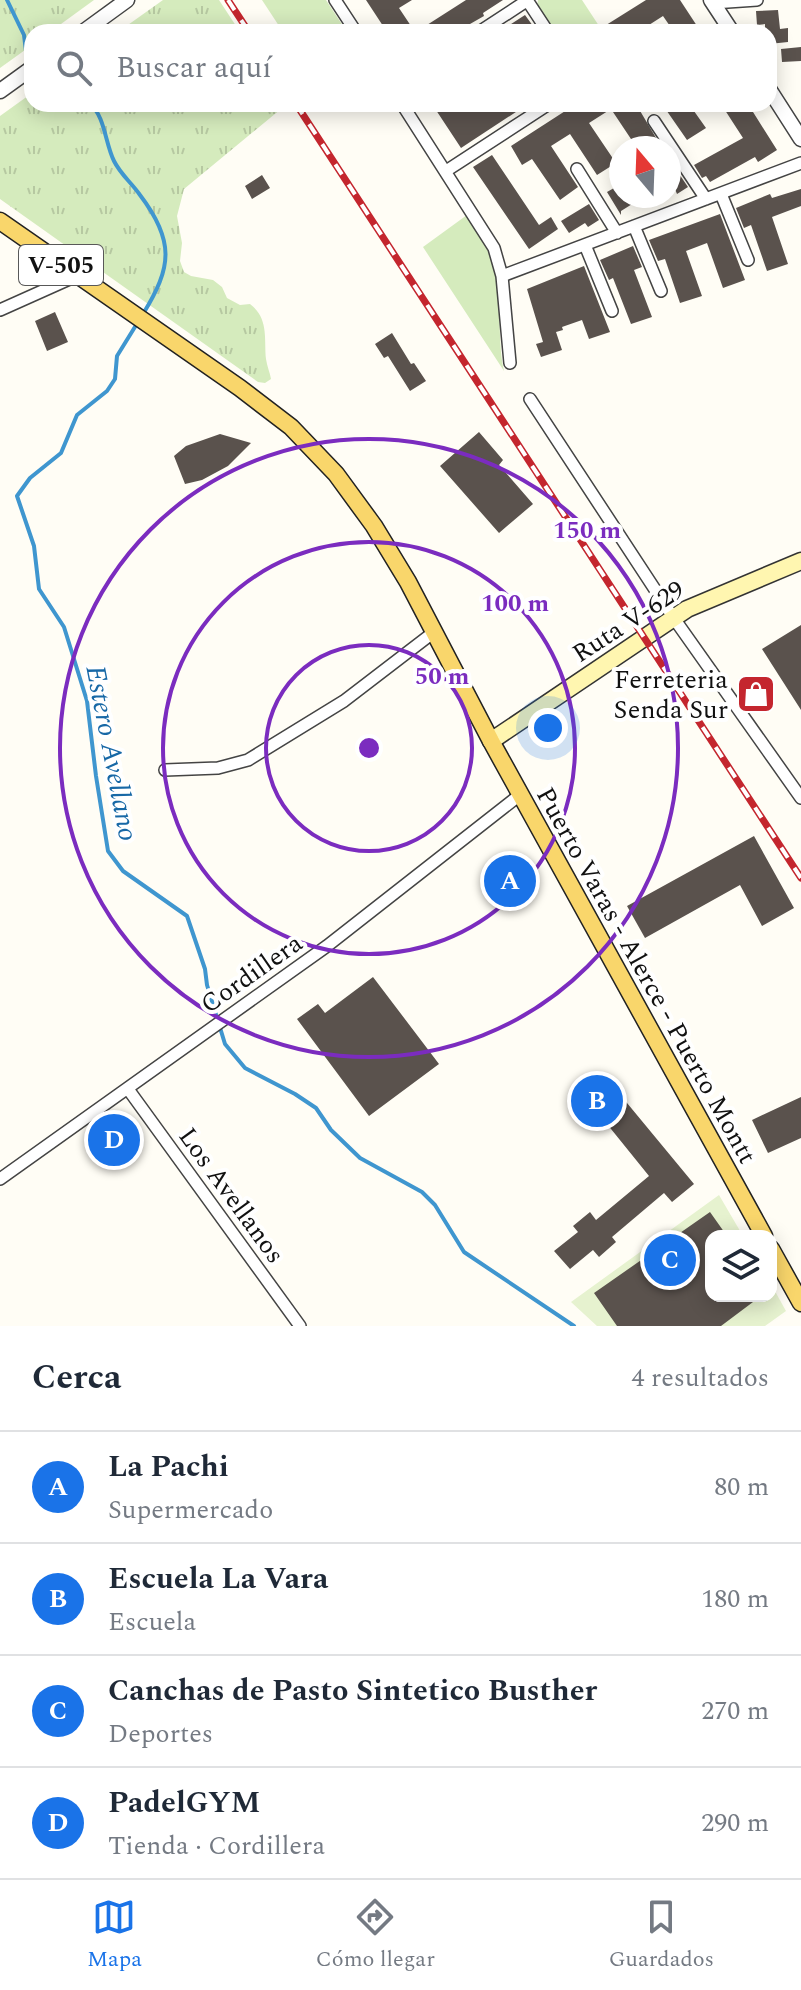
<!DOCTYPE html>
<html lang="es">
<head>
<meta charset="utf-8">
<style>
  :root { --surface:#fff; --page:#f2f2f3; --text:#1f2937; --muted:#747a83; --line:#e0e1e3; --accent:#1a73e8 }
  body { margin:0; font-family:Spectral,serif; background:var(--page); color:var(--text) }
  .controls { position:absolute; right:24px; bottom:24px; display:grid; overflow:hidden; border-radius:16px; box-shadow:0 4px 20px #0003 }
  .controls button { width:72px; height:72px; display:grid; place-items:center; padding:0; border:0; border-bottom:2px solid var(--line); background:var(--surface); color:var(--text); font:40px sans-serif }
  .compass { position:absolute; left:609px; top:136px; width:72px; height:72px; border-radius:50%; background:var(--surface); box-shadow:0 4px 20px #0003; rotate:341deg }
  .you { position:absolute; left:548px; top:728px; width:28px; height:28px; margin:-20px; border:6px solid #fff; border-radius:50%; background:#1a73e8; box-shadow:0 0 0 12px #1a73e833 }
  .badge { display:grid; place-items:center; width:52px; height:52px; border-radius:50%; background:var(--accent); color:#fff; font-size:26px; font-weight:700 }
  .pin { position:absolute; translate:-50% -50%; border:4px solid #fff; box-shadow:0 2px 8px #0006 }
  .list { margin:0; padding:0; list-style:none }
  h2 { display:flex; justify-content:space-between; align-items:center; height:104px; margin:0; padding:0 32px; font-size:34px }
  h2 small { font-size:26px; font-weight:400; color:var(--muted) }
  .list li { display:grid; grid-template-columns:52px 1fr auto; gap:24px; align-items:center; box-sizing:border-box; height:112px; padding:0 32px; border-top:2px solid var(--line) }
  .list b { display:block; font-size:30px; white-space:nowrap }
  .list p { margin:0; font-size:26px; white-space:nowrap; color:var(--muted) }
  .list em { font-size:26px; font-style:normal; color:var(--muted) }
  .icon { flex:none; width:44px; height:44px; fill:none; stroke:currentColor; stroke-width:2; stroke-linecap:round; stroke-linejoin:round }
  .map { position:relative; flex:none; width:801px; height:1326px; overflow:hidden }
  .search { position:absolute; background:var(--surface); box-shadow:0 4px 20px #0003; left:24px; right:24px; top:24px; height:88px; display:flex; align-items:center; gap:20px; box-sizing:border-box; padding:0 28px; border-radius:24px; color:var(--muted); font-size:30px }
  .sheet { height:552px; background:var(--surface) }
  nav { display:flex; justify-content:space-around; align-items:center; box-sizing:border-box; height:112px; border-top:2px solid var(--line); background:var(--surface); font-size:22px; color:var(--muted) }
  nav a { display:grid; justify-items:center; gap:4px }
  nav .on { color:var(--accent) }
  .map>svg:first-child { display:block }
  .grass { fill:url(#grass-tufts) }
  .park { fill:#d5ebbd }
  .pitch { fill:#e6f2cf }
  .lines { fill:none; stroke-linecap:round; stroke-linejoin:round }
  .stream { stroke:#3f96cf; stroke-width:4 }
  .building { fill:#5a524d }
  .minor-casing { stroke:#444; stroke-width:14 }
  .tertiary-casing { stroke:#444; stroke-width:17 }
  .secondary-casing { stroke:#333; stroke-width:19 }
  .primary-casing { stroke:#222; stroke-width:19 }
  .minor { stroke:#fff; stroke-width:11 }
  .tertiary { stroke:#fff; stroke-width:14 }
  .secondary { stroke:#fff6b0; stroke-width:16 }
  .primary { stroke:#f9d66b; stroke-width:16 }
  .rail-casing { stroke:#c4262e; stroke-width:7 }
  .rail { stroke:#fff; stroke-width:4; stroke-dasharray:12; stroke-linecap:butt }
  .ring { fill:none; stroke:#7b2cbf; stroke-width:4 }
  .labels { text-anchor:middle; stroke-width:8; stroke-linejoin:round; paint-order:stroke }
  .shield { fill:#fff; stroke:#585858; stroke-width:2 }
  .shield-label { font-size:24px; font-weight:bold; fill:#111 }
  .street-label { font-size:26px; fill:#111; stroke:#fff }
  .poi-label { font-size:26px; fill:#111; stroke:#fff; text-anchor:end }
  .water-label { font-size:28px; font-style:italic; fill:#1768a6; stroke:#fff }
  .centre { fill:#7b2cbf; stroke:#fff; stroke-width:4 }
  .ring-label { font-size:24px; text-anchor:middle; font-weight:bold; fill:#7b2cbf; stroke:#fff; stroke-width:8; stroke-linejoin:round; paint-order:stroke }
</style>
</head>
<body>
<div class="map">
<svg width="801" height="1326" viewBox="0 0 801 1326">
  <defs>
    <pattern id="grass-tufts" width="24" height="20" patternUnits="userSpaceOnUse" patternTransform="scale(2)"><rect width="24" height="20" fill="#d5ebbd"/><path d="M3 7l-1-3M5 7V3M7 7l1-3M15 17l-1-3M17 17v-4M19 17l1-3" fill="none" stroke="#b6c8a1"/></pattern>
  </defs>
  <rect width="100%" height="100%" fill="#fffdf5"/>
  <!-- grass -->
  <path class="grass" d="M0,0H94L50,32H32V45L0,68Z
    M163,0H219L240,32H118Z
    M32,93V104H287L184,189L177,216L182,243L180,261L184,272L191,276L213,280L222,287L227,298L240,305L250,304C269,318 264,339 266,359C267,366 270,373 271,379L265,383L258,382L0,199V116Z"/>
  <!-- park -->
  <path class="park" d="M262,0H326L343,26L335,32H283Z
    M538,0H582L603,32H554L537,6Z
    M467,215C476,229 486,243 492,259C504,294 496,335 504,371L423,247Z"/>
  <!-- pitch -->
  <path class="pitch" d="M719,1195L743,1236H711V1296H771V1284L786,1311L765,1326H597L571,1302Z"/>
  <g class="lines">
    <!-- stream -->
    <path class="stream" d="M7,0L24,35L26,51
      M90,104C105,116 105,143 114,161C121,175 131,182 140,195C175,241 172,267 143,314
      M138,322L117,356L115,379L107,391L77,415L61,453L30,478L17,496L34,546L39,589L64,627L87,701L96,776L108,851L123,871L187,916L205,969L207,985L225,1044L245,1068L295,1094L316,1108L331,1130L360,1158L422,1192L435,1205L464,1252L574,1326"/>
  </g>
  <!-- building -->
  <path class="building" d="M366,0H412L399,8L415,32H387Z
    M466,0H503L483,13L484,16L456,32H416Z
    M646,0H680L701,32H674L663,16L638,32H595Z
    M778,10L780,29L788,28V42L769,44V32H765V24L757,25L756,11Z
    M525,15L533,26L525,32H499Z
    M801,47V61L782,62L781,49Z
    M432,104H528L461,148Z
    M576,104H636L662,148H637L611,109L589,123L616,163L597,175L570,134L551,146L578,187L560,200L532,159L522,165L511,146Z
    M662,104H689L706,128L687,140Z
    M721,104H748L777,150L758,162L755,157L710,182L706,176L702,178L694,165L743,138Z
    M492,155L539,225L551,217L558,229L529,249L473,167Z
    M675,168L688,187L677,194L675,189L669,193V172Z
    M262,175L270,188L252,199L245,186Z
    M621,184V196H645L621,211V215L607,192Z
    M801,189V206L772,217L788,264L767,271L751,225L744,228L736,208L770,194L772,198Z
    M589,204L599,220L588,227L585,223L569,233L561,221Z
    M720,214L745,280L723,288L707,243L686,251L702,296L680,303L665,259L658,261L649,240Z
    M633,246L642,267L634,270L652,317L631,324L613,278L609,280L600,260Z
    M584,266L610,332L589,339L582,320L562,327L563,330L556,332L562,350L541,357L536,344L543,342L527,289Z
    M55,312L68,342L47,351L35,321Z
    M392,333L411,364L414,363L426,381L410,391L388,356L384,358L375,344Z
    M479,432L503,460L499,465L533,504L499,533L440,466Z
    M220,434L251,443L228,466L202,480L185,484L174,456L186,446Z
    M801,625V710L762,649Z
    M754,836L794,908L762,926L740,885L645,938L627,906Z
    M373,977L439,1064L369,1116L297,1019L318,1004L325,1013Z
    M608,1080L694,1184L672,1202L664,1193L612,1237L616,1242L599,1257L593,1250L570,1269L554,1251L578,1232L573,1226L590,1212L596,1220L649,1176L586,1098Z
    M801,1097V1138L768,1153L752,1120Z
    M710,1212L727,1236H711V1296H761L721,1326H617L594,1293Z"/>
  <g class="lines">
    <defs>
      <path id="minor" d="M335,0L356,32
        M527,0L548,32
        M713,3L757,0
        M479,32L528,0
        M402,104L494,248L502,276L510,363
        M654,121L706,199
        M577,169L617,233
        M446,171L549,104
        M721,194L748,260
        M634,226L661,291
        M585,245L612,311
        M502,276L801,163
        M0,310L76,276
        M530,399L673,617L801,798
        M165,770L218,768L248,760L344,701L434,632
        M128,1089L300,1326
        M0,1179L327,946L521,794"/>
      <path id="tertiary" d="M711,0L732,32
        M83,32L127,0
        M769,89L801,139
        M0,91L32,68"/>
      <path id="secondary" d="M491,741L687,609L801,561"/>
      <path id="primary" d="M0,221L240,388L291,427L336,474L374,526L408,582L491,741L764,1236
        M771,1249L801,1303"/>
    </defs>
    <!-- minor casing -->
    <use href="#minor" class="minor-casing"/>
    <!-- tertiary casing -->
    <use href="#tertiary" class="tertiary-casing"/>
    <!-- secondary casing -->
    <use href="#secondary" class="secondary-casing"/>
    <!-- primary casing -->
    <use href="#primary" class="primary-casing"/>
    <!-- minor -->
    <use href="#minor" class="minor"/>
    <!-- tertiary -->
    <use href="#tertiary" class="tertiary"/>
    <!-- secondary -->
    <use href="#secondary" class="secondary"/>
    <!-- primary -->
    <use href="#primary" class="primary"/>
    <defs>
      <path id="rail" d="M228,0L249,32
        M296,104L801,878"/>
    </defs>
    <!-- rail casing -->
    <use href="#rail" class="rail-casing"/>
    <!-- rail -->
    <use href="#rail" class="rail"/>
  </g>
  <!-- distance rings -->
  <g class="ring">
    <circle cx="369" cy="748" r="103"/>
    <circle cx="369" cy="748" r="206"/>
    <circle cx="369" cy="748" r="309"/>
  </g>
  <!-- icons -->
  <defs>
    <symbol id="shop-square" viewBox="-11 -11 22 22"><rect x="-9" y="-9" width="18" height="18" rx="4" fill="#c4262e" stroke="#fff"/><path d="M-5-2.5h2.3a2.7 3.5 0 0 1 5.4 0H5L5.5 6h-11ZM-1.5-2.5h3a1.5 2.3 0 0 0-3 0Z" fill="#fff"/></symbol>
  </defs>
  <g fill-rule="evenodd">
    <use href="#shop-square" x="734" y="672" width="44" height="44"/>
  </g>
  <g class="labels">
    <!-- shield labels -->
    <rect class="shield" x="19" y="245" width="84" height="40" rx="6"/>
    <g class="shield-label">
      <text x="61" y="273">V-505</text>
    </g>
    <!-- street labels -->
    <g class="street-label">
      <text transform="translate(628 621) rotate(-33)" y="9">Ruta V-629</text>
      <text transform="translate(251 973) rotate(-35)" y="9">Cordillera</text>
      <text transform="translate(647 975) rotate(61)" y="9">Puerto Varas - Alerce - Puerto Montt</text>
      <text transform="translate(232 1195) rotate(54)" y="9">Los Avellanos</text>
    </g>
    <!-- poi labels -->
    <g class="poi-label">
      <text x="728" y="688">Ferreteria<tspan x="728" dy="30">Senda Sur</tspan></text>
    </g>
    <!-- water labels -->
    <g class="water-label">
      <text transform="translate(113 753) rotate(79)" y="10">Estero Avellano</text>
    </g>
  </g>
  <circle cx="369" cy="748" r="12" class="centre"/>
  <g class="ring-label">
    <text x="587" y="538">150 m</text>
    <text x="515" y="611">100 m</text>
    <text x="442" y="684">50 m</text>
  </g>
</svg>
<div class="controls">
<button><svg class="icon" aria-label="layers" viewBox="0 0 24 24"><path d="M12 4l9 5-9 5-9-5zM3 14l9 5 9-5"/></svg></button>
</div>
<svg class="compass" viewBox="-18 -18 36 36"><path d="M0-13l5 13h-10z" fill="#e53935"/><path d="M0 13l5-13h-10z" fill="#747a83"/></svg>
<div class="you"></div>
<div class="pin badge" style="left:510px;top:881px">A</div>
<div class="pin badge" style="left:597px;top:1101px">B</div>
<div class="pin badge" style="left:670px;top:1260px">C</div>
<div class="pin badge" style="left:114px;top:1140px">D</div>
<div class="search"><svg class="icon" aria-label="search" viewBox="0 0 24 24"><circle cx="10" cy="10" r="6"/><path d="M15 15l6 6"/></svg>Buscar aquí</div>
</div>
<section class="sheet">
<h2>Cerca<small>4 resultados</small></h2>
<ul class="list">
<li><span class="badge">A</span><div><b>La Pachi</b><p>Supermercado</p></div><em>80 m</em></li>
<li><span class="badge">B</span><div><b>Escuela La Vara</b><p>Escuela</p></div><em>180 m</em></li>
<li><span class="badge">C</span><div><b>Canchas de Pasto Sintetico Busther</b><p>Deportes</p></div><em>270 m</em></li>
<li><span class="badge">D</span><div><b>PadelGYM</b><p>Tienda · Cordillera</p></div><em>290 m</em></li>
</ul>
</section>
<nav>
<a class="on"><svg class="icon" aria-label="map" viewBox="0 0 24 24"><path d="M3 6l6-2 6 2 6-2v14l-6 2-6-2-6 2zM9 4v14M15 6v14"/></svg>Mapa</a>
<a><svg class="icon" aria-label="directions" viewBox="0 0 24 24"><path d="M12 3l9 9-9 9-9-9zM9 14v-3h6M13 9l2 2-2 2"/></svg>Cómo llegar</a>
<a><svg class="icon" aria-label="saved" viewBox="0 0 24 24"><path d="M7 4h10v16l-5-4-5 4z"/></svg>Guardados</a>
</nav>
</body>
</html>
